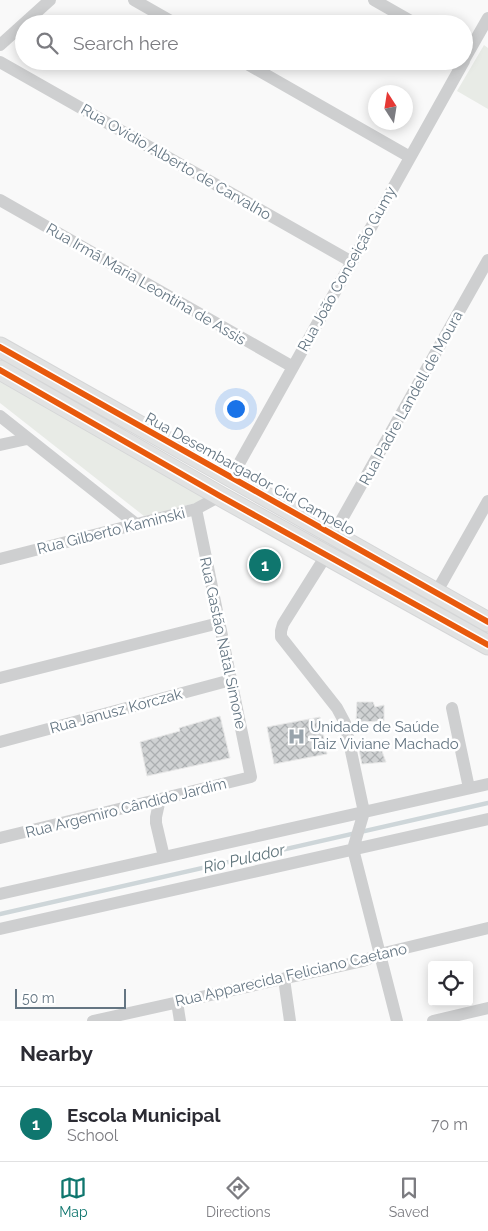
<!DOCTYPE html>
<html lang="en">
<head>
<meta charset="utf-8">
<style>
  :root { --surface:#fff; --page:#f2f2f3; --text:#2b2b33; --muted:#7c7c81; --line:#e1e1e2; --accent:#0f766e }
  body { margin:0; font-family:Raleway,sans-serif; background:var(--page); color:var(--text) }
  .controls { position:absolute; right:15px; bottom:15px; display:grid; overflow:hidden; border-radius:5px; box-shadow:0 2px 12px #0003 }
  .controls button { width:45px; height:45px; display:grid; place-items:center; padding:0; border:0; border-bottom:1px solid var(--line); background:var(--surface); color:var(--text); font:25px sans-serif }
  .compass { position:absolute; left:368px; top:85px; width:45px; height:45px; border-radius:50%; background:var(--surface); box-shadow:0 2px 12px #0003; rotate:348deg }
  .scale { position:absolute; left:15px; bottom:12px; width:111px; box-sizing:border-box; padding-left:5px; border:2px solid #657683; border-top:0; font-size:14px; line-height:18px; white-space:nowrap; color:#657683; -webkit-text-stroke:4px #fff; paint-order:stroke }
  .you { position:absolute; left:235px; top:408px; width:18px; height:18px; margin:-12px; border:4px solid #fff; border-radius:50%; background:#1a73e8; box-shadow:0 0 0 8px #1a73e833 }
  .badge { display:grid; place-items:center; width:32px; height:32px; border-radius:50%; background:var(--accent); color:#fff; font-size:16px; font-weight:700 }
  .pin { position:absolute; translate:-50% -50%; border:2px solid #fff; box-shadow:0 1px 5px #0006 }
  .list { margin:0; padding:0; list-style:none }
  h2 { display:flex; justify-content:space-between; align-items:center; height:65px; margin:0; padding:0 20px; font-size:21px }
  h2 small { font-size:16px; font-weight:400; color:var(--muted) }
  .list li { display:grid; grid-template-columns:32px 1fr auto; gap:15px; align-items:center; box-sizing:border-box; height:75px; padding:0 20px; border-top:1px solid var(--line) }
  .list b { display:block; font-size:19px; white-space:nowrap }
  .list p { margin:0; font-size:16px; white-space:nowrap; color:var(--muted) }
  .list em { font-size:16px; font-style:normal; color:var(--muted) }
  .icon { flex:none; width:28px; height:28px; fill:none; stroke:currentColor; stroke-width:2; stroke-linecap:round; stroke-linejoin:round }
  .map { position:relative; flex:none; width:488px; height:1021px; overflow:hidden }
  .search { position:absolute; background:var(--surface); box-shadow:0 2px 12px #0003; left:15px; right:15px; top:15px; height:55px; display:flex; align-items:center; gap:12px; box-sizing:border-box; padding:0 18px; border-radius:28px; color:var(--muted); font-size:19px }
  .sheet { height:140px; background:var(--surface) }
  nav { display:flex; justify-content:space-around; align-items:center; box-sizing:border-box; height:70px; border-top:1px solid var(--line); background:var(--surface); font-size:14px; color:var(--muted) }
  nav a { display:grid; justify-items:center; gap:2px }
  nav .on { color:var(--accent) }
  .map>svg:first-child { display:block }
  .park { fill:#e8ebe6 }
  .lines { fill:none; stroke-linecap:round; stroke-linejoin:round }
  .stream { stroke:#ced6d9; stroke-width:4.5 }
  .building { fill:url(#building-cross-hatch); stroke:#e8e8e8 }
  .secondary-casing { stroke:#d5d6d7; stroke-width:21 }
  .street { stroke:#cecfd0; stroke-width:12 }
  .secondary { stroke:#e1e2e2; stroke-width:19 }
  .cycleway-casing { stroke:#fff; stroke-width:9 }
  .cycleway { stroke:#e8590c; stroke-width:6 }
  .labels { text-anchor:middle; stroke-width:5; stroke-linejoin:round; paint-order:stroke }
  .street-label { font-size:15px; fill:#657683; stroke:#fff }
  .poi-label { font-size:15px; fill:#657683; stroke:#fff; text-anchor:start }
  .water-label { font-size:16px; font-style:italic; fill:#60757c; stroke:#fff }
</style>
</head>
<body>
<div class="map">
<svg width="488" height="1021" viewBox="0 0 488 1021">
  <defs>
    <pattern id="building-cross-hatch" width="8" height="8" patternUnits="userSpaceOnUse" patternTransform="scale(1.25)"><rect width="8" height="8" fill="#d0d2d3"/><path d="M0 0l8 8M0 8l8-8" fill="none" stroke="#acafb1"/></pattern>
  </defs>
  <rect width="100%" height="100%" fill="#f9f9f9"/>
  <!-- park -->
  <path class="park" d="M484,45L488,48V109L457,91Z
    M0,380L208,500L144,516L0,403Z"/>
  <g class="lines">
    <!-- stream -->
    <path class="stream" d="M0,914L488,803"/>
  </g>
  <!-- building -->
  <path class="building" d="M357,702H373L375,707L384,705V721L356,722Z
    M220,716L230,758L147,776L140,742L180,731L179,728Z
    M320,717L327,754L274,764L267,727Z
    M378,741L386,762L362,764L358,745Z"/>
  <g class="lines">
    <defs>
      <path id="secondary" d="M0,347L488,622
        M0,370L220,496L488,645"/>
    </defs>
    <!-- secondary casing -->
    <use href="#secondary" class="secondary-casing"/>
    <!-- street -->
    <path class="street" d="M134,0L176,24
      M374,0L416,24
      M0,45L50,0
      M464,60L488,18
      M242,61L410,157
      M0,62L352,262
      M0,200L293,367
      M0,416L136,524
      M0,445L27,439
      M231,478L464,61
      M333,535L488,260
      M327,554L283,624L281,631V637L337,708L345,723L364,812L353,849L397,1021
      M0,559L196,509L220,496
      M436,593L488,501
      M0,678L219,623
      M452,708L469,788
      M0,742L231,680
      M160,799L156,817V823L164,857
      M0,838L251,777L196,509
      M0,894L488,784
      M0,929L488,819
      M284,979L290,1021
      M177,1002L180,1021
      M93,1021L363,961L380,954L488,928
      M433,1021L488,1008"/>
    <!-- secondary -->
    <use href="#secondary" class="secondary"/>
    <defs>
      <path id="cycleway" d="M0,347L488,622
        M0,370L220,496L488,645"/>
    </defs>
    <!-- cycleway casing -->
    <use href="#cycleway" class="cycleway-casing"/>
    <!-- cycleway -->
    <use href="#cycleway" class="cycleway"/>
  </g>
  <!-- icons -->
  <defs>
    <symbol id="hospital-bare" viewBox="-9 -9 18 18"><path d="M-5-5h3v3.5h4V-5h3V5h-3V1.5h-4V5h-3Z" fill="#99a4ac" stroke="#fff" stroke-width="2.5" paint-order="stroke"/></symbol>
  </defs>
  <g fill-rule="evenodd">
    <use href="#hospital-bare" x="284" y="724" width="25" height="25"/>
  </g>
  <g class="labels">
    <!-- street labels -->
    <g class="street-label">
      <text transform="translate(176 162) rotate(30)" y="5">Rua Ovídio Alberto de Carvalho</text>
      <text transform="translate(347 269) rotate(-61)" y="5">Rua João Conceição Gumy</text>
      <text transform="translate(146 284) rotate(30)" y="5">Rua Irmã Maria Leontina de Assis</text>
      <text transform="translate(411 398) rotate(-61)" y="5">Rua Padre Landell de Moura</text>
      <text transform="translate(250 474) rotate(29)" y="5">Rua Desembargador Cid Campelo</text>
      <text transform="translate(111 531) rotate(-14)" y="5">Rua Gilberto Kaminski</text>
      <text transform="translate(223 643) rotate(78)" y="5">Rua Gastão Natal Simone</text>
      <text transform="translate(116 711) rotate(-15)" y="5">Rua Janusz Korczak</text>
      <text transform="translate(126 808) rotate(-14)" y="5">Rua Argemiro Cândido Jardim</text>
      <text transform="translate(291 975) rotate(-13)" y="5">Rua Apparecida Feliciano Caetano</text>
    </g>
    <!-- poi labels -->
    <g class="poi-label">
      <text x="310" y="732">Unidade de Saúde<tspan x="310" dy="17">Taiz Viviane Machado</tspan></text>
    </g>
    <!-- water labels -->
    <g class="water-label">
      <text transform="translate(244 858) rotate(-13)" y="6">Rio Pulador</text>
    </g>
  </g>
</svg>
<div class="controls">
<button><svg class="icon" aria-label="locate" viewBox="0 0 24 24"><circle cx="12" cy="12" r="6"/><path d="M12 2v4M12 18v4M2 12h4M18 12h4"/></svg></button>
</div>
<svg class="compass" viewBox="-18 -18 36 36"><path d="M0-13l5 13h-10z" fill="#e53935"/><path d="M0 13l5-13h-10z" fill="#7c7c81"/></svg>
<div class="scale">50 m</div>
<div class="you"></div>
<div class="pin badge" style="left:265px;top:565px">1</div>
<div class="search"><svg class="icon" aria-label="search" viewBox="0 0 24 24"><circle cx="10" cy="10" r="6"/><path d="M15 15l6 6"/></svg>Search here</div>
</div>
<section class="sheet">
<h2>Nearby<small></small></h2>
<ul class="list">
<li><span class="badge">1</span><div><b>Escola Municipal</b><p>School</p></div><em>70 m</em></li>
</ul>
</section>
<nav>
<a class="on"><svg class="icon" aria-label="map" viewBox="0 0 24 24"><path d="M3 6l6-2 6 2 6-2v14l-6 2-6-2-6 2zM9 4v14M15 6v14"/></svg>Map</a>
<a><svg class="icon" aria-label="directions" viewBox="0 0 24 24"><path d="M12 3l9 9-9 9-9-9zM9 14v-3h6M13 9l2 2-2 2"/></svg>Directions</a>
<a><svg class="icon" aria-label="saved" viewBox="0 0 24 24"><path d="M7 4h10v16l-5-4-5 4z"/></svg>Saved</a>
</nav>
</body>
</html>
